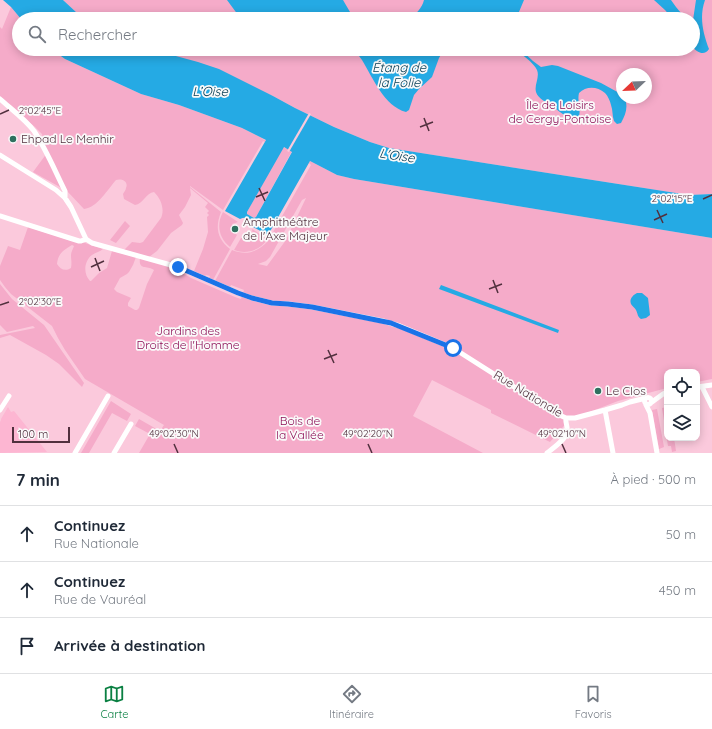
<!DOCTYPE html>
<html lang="fr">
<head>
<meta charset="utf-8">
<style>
  :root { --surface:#fff; --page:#f2f2f3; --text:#1f2937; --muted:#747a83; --line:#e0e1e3; --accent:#0b8043 }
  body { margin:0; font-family:Quicksand,sans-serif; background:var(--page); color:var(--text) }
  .controls { position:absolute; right:12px; bottom:12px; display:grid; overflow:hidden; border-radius:8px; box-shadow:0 2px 10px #0003 }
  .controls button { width:36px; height:36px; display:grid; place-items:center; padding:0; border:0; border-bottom:1px solid var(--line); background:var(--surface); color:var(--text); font:20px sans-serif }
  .compass { position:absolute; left:616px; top:68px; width:36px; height:36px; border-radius:50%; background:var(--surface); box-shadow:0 2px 10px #0003; rotate:247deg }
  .scale { position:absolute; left:12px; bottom:10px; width:58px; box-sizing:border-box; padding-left:4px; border:2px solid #51303e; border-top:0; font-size:11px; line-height:14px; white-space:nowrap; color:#51303e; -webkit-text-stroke:3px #fafafa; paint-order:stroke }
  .stop { position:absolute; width:12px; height:12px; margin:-9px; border:3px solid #1a73e8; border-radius:50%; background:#fff }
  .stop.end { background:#1a73e8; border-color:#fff; box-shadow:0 1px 4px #0008 }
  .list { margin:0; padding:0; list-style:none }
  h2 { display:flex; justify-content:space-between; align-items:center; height:52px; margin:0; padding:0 16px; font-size:17px }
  h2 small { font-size:13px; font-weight:400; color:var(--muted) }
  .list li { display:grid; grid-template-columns:26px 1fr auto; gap:12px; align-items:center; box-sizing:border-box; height:56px; padding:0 16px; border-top:1px solid var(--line) }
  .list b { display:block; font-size:15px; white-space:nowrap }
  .list p { margin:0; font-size:13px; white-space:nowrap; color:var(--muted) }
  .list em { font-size:13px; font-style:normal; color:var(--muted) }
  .icon { flex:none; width:22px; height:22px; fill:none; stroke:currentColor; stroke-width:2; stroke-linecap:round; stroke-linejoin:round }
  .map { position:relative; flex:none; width:712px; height:453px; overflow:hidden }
  .search { position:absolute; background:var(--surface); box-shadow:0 2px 10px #0003; left:12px; right:12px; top:12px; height:44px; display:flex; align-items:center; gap:10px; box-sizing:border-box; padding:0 14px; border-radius:22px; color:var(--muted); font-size:15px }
  .sheet { height:220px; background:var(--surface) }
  nav { display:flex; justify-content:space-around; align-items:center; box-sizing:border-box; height:56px; border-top:1px solid var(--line); background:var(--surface); font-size:11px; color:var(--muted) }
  nav a { display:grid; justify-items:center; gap:2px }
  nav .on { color:var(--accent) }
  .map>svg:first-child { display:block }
  .built { fill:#fdb6d2 }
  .green { fill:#f5abc9; fill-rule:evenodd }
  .water { fill:#25aae4; fill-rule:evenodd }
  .pier { fill:#fbc9dc }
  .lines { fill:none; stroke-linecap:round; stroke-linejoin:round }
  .minor { stroke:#fff; stroke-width:5 }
  .route { stroke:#1a73e8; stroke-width:5 }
  .ticks { fill:none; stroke:#51303e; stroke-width:1.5 }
  .poi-dot { fill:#2f705f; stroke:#fafafa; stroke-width:1.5 }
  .labels { text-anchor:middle; stroke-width:3.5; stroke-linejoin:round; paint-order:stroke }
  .park-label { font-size:12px; fill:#8d0f56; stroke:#fafafa }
  .poi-label { font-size:12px; fill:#51303e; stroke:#fafafa; text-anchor:start }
  .street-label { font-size:12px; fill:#51303e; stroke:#fafafa }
  .water-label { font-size:13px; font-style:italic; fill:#033a52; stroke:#fafafa }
  .ticks-label { font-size:10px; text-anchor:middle; fill:#51303e; stroke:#fafafa; stroke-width:3.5; stroke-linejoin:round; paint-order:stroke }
</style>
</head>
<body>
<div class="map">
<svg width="712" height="453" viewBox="0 0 712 453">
  <rect width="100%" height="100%" fill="#fbc9dc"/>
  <!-- built -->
  <path class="built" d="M8,407L11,412L14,411L47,452L0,453V422L1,420V419Z"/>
  <!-- green -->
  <path class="green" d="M63,0H712V194L689,195L567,176L389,148L370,142L334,127L295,108L273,96L162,53L150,49H693V19H87L76,12ZM622,74H646V98H622Z
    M11,7L21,19H19V49H51L65,59L141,94L179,105L242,128L260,137L266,141L265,142L263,141L223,210L190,186V187L221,212C215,227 217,239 230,249L213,280L209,278L210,276L206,275L205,276L194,271L203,249L208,232L207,217L209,215L207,213L209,211L205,207L208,203L190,188L191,195L185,207L179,215L183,223L182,225L171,233L157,251L149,257L124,250L132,242L140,243L143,242L161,218C165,209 161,199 154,192C146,193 143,204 135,205L124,199L123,194C124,192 126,190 126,188C129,181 121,178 116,180C108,189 97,208 84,209L67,191L33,172L47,153L42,134L35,127L0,97V27L2,29Z
    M283,147L292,151L256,217L254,218L247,214V212Z
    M310,161L337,175L354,179L712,238V379L697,382V372H667V388L618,401L569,420L550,442L491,413V410L432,380L413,416L483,453H139L150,434L135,426L139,419L160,431L164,425L85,379L65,350L58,338L52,326L11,294L5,287L0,280V266L8,246L20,250L28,227L72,241L85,243L103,249C100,252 96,252 92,255C84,261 83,274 90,281H91L99,273L107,268L112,251L136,257L133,265L129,272L127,274L120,278L114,289L117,292L129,297L131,298L128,303V306L135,310H137L139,308L147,284L154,270C148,265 138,271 140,258L173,267L191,278L235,297L241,299L244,290L231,285L230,287L215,281L232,250C246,256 258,252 268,241L311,165L309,163ZM306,198L286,240L267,266L258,264L266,261L270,257L302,200ZM72,245L74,246C73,249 71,252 71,255C71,260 72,262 71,268C65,272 60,269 57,264C58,253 64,250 72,245Z
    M223,212L238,222L232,224L233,231L237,235L230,247C219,238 216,225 223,212Z
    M125,221L130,226L116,243L110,240Z
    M252,229L268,239C260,250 247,255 234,250L241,238H247L253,235Z
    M0,284L12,299L44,325L84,383L82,387L59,364L46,355L10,335L0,338V335L35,328L33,326L7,332L0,325Z
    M111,401L131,414L127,421L112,413L89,453H81Z
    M667,407V438H674L676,451L672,452L671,446H668L662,408Z
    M657,409L664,447L659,449L652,410Z"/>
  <!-- water -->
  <path class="water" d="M3,0H63L76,12L87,19H21L11,7Z
    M227,0H343L350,12L358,19H241Z
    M424,0H524L516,19H409C416,14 422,8 424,0Z
    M654,0H671L676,7L686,19H673L665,10Z
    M696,0H705C699,17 703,33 709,49C705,56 697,53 693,47V20Z
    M51,49H150L198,62L219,69L273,96L295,108L334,127L370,142L389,148L567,176L689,195L712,194V238L354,179L337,175L310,161L268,235L253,227C253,219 247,216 240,219L225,211L266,140L242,128L179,105L141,94L65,59ZM284,147L292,152L256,217L254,218L247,214V212Z
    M349,49H498L493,52L483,56H475L459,49L442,53L439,58L432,77L419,89L414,95L409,110L406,112C384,106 373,78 362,60L359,56Z
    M515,49H520L533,61L541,67L552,65L558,66L601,83L621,94L622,95V98H625C628,108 626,114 621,123L617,124L614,121C612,116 613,110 611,105C610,101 608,96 605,93C597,86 586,86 579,93C577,101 581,109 579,116C568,122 560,111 552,106C547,102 538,99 536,92C534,85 540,77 537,70C534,63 521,54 515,49Z
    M441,285L559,330L558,333L439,289Z
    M637,293H642L648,298L650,315L646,318L641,319C637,316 638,314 636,310C635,308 632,306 631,304C629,299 633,295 637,293Z"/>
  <!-- pier -->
  <path class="pier" d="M309,113L311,114L289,152L287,151Z"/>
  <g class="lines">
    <!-- minor -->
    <path class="minor" d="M0,99C11,109 25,119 34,131C46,149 55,171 65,191V198
      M0,155L56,190L65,198L71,207L86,239L92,243L178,267L238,293L252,298L272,303L289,304L312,307L383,321L400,326L453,348L555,413L566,418H575L605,410L622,405L630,402L646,398
      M0,216L79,241H81L86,239
      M697,387L712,385
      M702,387L712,407
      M644.5 401a3.5 3.5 0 1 1 7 0a3.5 3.5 0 1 1-7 0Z
      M652,402L663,394L667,392
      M646,405L650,413L657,453
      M0,410L9,396
      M605,410L613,453
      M75,453L108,396
      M114,453L131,424
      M547,453C553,448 567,439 567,431C568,426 565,423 566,418"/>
  </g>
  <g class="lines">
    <!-- route -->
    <path class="route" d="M178,267L238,293L252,298L272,303L288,304L312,307L391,323L453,348"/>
  </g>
  <!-- ticks -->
  <path class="ticks" d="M0,114L9,110M424,118L429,131M420,127L433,122M259,188L265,201M256,197L268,192M703,199L712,195M657,210L663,223M654,220L667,214M95,258L100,271M91,267L104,261M493,280L498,293M489,289L502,284M0,305L9,302M328,350L334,363M324,359L337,354M174,444L178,453M368,444L372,453M562,444L566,453"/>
  <!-- markers -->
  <g class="poi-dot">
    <circle cx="13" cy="139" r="4"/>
    <circle cx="235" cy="229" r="4"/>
    <circle cx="598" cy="391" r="4"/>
  </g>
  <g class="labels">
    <!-- park labels -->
    <g class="park-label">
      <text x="560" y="109">Île de Loisirs<tspan x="560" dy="14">de Cergy-Pontoise</tspan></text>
      <text x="188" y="335">Jardins des<tspan x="188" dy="14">Droits de l'Homme</tspan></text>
      <text x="300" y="425">Bois de<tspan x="300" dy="14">la Vallée</tspan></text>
    </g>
    <!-- poi labels -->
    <g class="poi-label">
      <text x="21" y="143">Ehpad Le Menhir</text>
      <text x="243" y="226">Amphithéâtre<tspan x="243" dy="14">de l'Axe Majeur</tspan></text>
      <text x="606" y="395">Le Clos</text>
    </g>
    <!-- street labels -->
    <g class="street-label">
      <text transform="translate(528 394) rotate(31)" y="4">Rue Nationale</text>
    </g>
    <!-- water labels -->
    <g class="water-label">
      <text x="399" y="72">Étang de<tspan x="399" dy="15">la Folie</tspan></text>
      <text x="210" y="96">L’Oise</text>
      <text transform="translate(397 155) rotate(9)" y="5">L'Oise</text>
    </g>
  </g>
  <g class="ticks-label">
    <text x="40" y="114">2°02'45"E</text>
    <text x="672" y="202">2°02'15"E</text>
    <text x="40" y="305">2°02'30"E</text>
    <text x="174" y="437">49°02'30"N</text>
    <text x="368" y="437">49°02'20"N</text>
    <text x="562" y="437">49°02'10"N</text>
  </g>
</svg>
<div class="controls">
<button><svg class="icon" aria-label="locate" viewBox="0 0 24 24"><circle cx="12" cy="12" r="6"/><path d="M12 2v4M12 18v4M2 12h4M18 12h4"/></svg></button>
<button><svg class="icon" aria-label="layers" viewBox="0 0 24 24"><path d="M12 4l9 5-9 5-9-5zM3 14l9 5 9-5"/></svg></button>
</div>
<svg class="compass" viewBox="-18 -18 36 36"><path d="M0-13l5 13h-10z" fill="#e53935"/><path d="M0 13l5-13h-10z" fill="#747a83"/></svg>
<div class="scale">100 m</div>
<div class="stop" style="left:453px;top:348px"></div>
<div class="stop end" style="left:178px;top:267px"></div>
<div class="search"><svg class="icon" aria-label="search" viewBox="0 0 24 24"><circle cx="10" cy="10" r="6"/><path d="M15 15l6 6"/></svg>Rechercher</div>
</div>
<section class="sheet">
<h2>7 min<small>À pied · 500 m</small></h2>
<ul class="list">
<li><svg class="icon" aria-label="ahead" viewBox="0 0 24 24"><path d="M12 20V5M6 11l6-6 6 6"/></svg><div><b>Continuez</b><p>Rue Nationale</p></div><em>50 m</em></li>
<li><svg class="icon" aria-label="ahead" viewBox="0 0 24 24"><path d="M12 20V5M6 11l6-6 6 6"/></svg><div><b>Continuez</b><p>Rue de Vauréal</p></div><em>450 m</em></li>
<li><svg class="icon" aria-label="arrive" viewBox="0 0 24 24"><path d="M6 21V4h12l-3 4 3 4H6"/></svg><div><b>Arrivée à destination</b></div></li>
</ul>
</section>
<nav>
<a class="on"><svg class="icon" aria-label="map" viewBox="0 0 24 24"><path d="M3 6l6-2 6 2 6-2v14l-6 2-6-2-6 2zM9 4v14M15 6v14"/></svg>Carte</a>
<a><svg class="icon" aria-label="directions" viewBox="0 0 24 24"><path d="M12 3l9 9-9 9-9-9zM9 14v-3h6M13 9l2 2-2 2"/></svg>Itinéraire</a>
<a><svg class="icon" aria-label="saved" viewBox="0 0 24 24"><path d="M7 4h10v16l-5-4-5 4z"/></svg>Favoris</a>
</nav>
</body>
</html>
